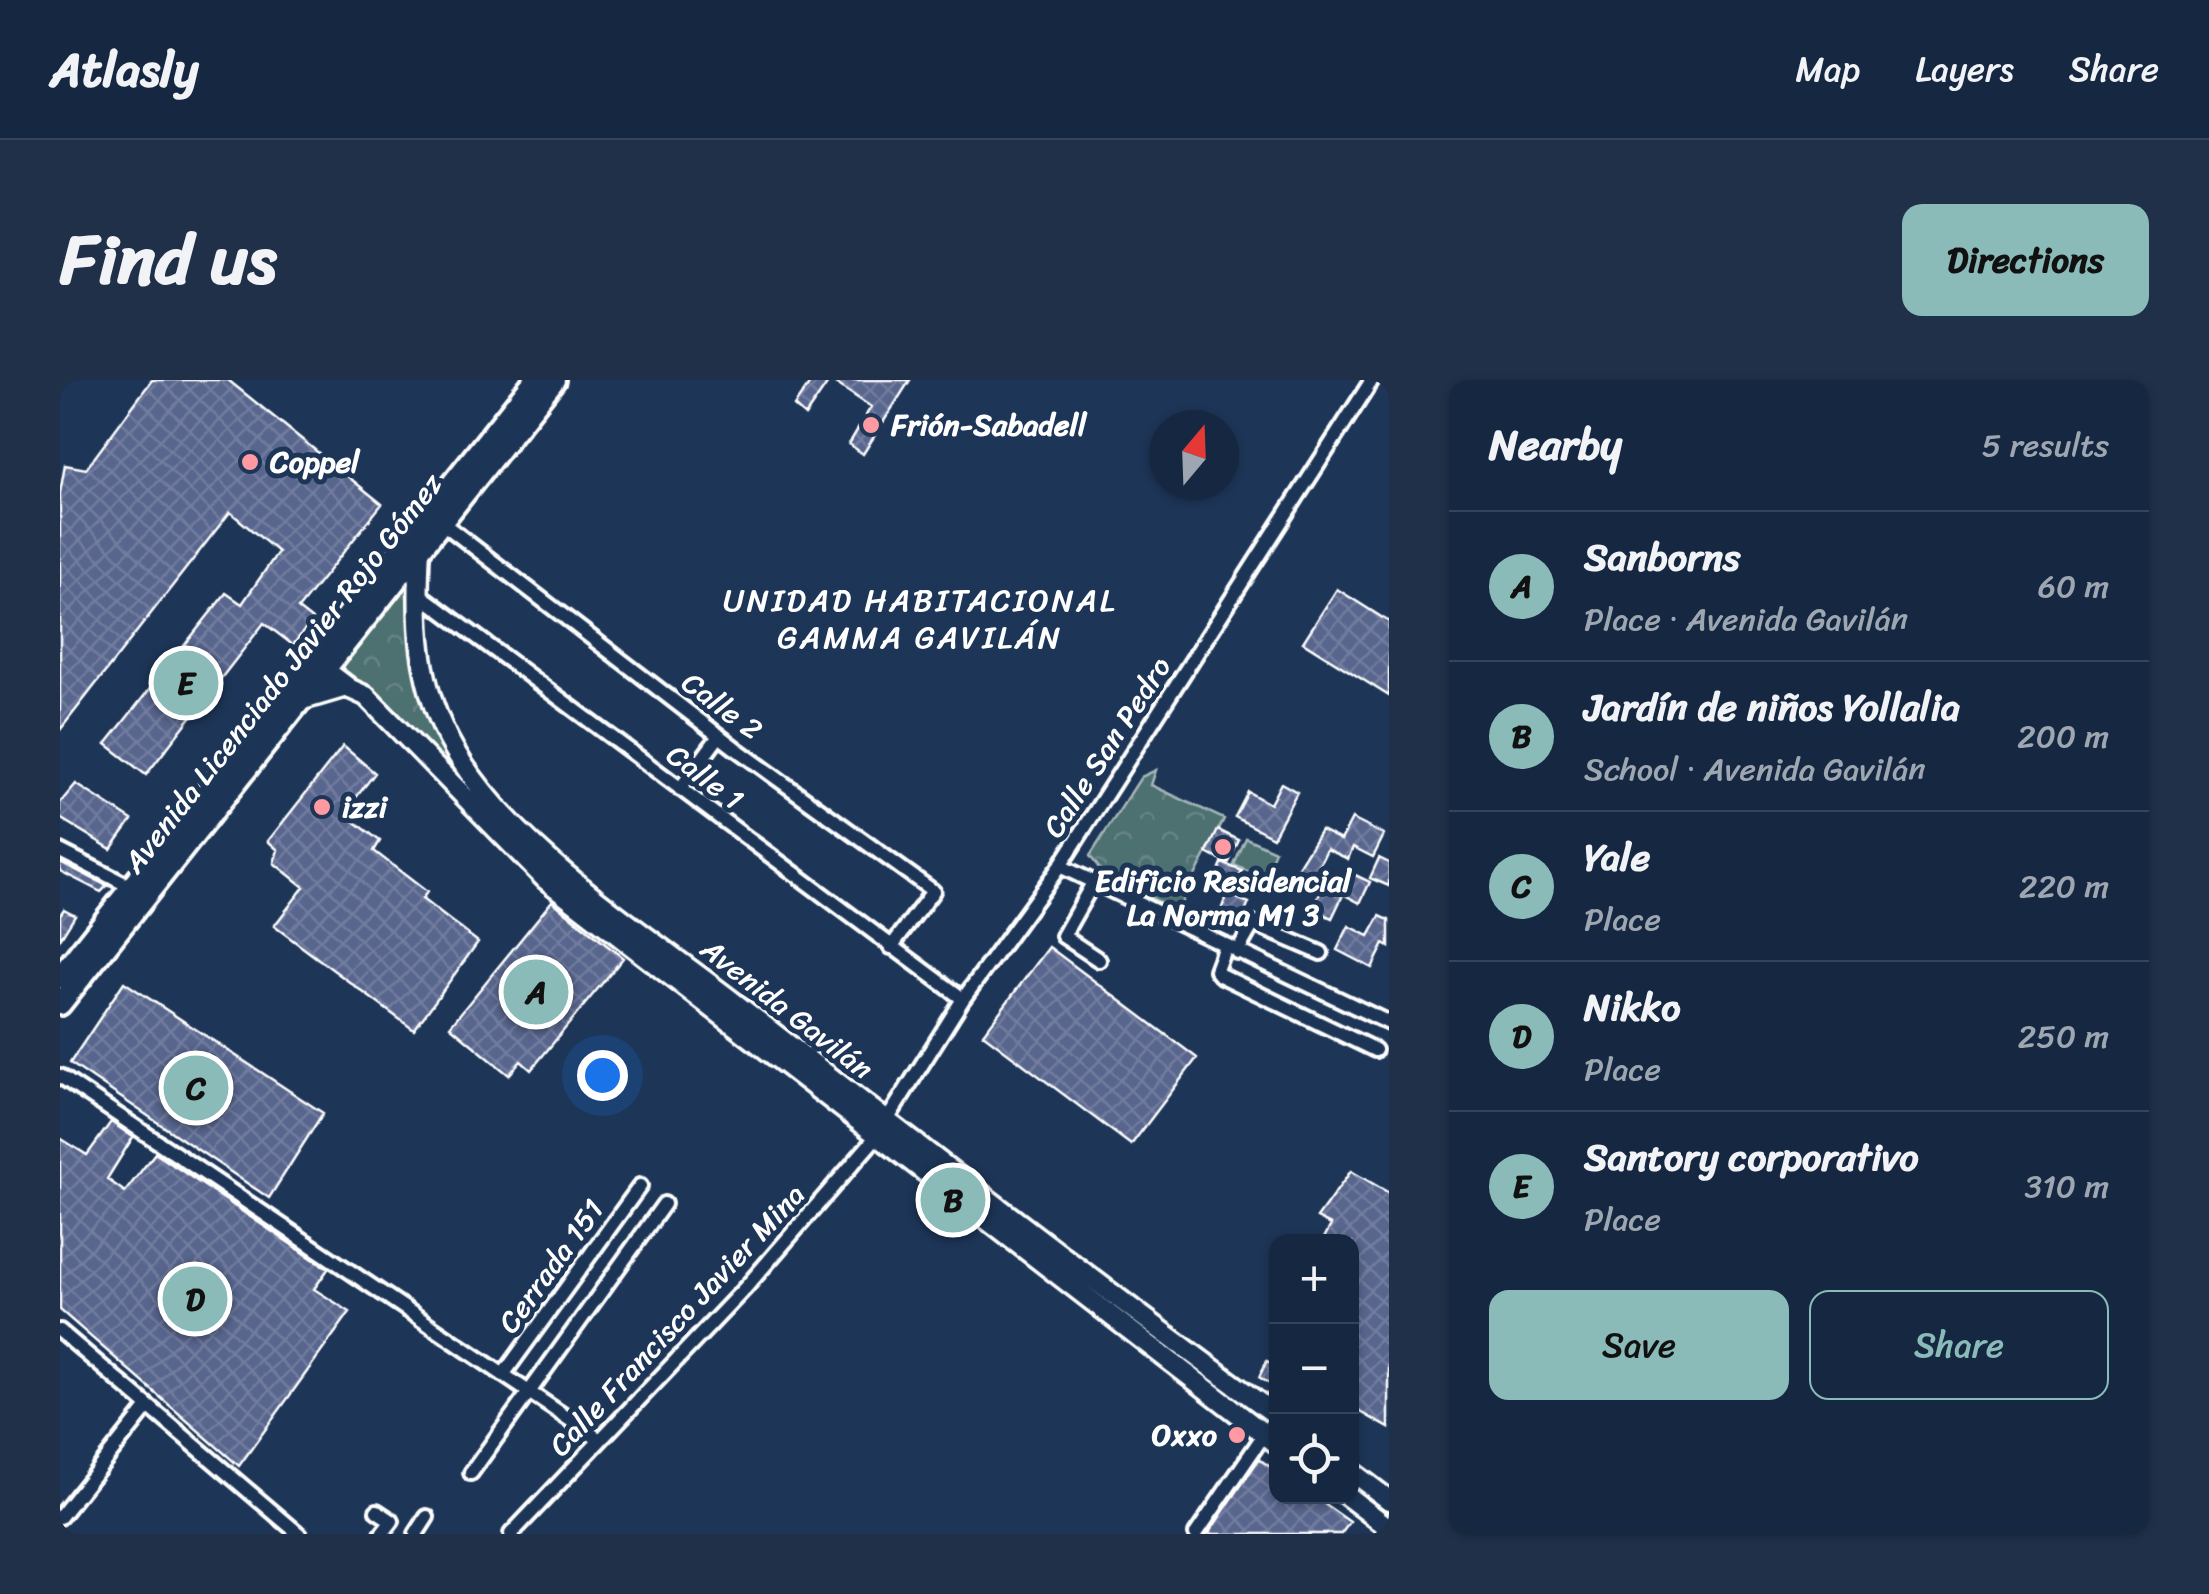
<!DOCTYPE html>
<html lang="en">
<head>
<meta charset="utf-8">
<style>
  :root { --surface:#162841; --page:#1f3048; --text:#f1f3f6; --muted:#9ea6b1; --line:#35445a; --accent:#8bbbb9 }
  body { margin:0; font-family:Sriracha,sans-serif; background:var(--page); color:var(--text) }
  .controls { position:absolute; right:30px; bottom:30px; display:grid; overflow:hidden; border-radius:20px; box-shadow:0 2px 8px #0004 }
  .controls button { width:90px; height:90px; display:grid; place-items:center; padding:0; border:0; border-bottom:2px solid var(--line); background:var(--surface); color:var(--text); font:50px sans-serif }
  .compass { position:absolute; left:1089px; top:30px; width:90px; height:90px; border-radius:50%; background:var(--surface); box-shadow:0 2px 8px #0004; rotate:19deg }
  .you { position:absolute; left:542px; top:695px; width:35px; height:35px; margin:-25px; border:8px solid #fff; border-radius:50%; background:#1a73e8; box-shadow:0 0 0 15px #1a73e833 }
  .badge { display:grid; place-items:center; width:65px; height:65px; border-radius:50%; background:var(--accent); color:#111; font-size:32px; font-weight:700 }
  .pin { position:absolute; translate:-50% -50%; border:5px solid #fff; box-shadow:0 2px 10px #0006 }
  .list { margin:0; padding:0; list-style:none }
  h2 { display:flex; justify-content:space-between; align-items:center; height:130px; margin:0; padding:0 40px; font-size:42px }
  h2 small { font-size:32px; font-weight:400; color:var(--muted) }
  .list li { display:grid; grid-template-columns:65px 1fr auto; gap:30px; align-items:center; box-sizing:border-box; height:150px; padding:0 40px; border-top:2px solid var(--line) }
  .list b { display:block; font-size:38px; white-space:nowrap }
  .list p { margin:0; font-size:32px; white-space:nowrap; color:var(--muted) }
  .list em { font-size:32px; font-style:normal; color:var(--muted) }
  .actions { display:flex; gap:20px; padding:30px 40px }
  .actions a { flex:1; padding:22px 0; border:2px solid var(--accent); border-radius:20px; text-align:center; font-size:35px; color:var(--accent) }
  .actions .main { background:var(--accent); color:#111 }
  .icon { flex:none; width:55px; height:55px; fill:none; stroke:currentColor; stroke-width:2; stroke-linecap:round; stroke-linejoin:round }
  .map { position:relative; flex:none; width:1329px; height:1154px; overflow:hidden; border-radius:20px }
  header { display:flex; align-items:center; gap:60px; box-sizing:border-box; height:140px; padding:0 50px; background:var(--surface); border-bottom:2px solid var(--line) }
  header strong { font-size:48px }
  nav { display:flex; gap:55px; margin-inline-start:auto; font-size:35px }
  .intro { display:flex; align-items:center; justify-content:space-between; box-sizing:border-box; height:240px; padding:0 60px }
  h1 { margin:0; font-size:70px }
  .button { padding:25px 45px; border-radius:20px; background:var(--accent); color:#111; font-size:35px; font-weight:700 }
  main { display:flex; gap:60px; padding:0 60px }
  aside { flex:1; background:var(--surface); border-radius:20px; box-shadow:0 2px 8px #0004 }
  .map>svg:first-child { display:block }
  .grass { fill:#4d6f70; stroke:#a6b7b8; stroke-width:2.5 }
  .park { fill:url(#park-crowns); stroke:#a6b7b8; stroke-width:2.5 }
  .building { fill:url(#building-cross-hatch); stroke:#fff; stroke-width:2.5 }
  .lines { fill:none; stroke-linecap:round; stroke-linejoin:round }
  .minor-casing { stroke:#fff; stroke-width:20 }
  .secondary-casing { stroke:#fff; stroke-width:25 }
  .primary-casing { stroke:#fff; stroke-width:28 }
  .minor { stroke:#1d3557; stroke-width:12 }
  .secondary { stroke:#1d3557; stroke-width:18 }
  .primary { stroke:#1d3557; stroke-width:20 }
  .poi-dot { fill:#ff9aa2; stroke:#1d3557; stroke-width:4 }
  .labels { text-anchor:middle; stroke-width:10; stroke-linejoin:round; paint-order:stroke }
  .poi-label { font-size:30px; font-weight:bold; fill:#fff; stroke:#1d3557; text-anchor:start }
  .street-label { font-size:30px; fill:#fff; stroke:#1d3557 }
  .neighbourhood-label { font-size:32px; letter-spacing:2.5px; fill:#fff; stroke:#1d3557 }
</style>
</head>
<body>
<header>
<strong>Atlasly</strong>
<nav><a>Map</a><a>Layers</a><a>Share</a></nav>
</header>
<div class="intro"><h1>Find us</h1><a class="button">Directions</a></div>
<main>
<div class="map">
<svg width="1329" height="1154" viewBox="0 0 1329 1154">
  <defs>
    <pattern id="park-crowns" width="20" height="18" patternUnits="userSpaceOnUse" patternTransform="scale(2.5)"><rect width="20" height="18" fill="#4d6f70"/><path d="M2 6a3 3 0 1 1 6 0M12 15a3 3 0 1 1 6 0" fill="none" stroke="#688585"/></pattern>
    <pattern id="building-cross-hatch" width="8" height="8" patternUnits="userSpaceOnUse" patternTransform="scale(2.5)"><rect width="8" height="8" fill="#58658d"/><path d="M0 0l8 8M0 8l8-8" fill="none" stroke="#717c9e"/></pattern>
  </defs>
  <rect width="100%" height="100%" fill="#1d3557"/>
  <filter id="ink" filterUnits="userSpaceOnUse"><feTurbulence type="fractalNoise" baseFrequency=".01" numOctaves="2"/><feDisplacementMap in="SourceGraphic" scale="20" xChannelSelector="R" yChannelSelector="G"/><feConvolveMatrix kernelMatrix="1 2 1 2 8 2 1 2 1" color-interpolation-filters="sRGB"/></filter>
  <g filter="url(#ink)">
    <!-- grass -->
    <path class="grass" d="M1186,458L1215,471L1203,498L1174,485Z"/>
    <!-- park -->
    <path class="park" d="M347,198C360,226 349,259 354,290C359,325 382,358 399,389L386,395L270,293Z
      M1096,390L1091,405L1164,439L1117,531L1042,492L1030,476L1081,397Z"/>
    <!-- building -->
    <path class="building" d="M92,0H168L322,124L238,229L252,240L233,265L204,243L86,395L46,364L166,213L182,224L218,172L170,132L0,350V113L5,85L26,89Z
      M752,0H770L745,36L734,26Z
      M771,0H850L803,74L789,64L811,27Z
      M1277,209L1329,242V316L1243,262Z
      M283,366L315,393L284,433L320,461L314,471L367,512L362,519L418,562L354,650L214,546L244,507L214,483L218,470L208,461Z
      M1221,403L1237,412L1213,457L1175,437L1188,412L1210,424Z
      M16,404L72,440L51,469L0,438V423Z
      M1292,439L1324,455L1313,477L1293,467L1288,479L1267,469L1252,500L1235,492L1261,450L1281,460Z
      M1158,450L1179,460L1168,484L1147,473Z
      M1319,478L1329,483V506L1310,498Z
      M0,482L47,506L41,512L0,491Z
      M1162,483L1182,491L1173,513L1153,505Z
      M1291,493L1310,502L1300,523L1281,513Z
      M1263,507L1282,517L1272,538L1252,529Z
      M1167,514L1189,523L1180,544L1159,536Z
      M492,521L563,578L471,690L461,681L449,695L390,646Z
      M4,529L15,535L0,559V535Z
      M1320,536L1329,540V567L1324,564L1312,588L1277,570L1289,546L1309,556Z
      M989,567L1137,678L1071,765L923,654Z
      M64,602L263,733L209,818L10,683Z
      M51,742L73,757L47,799L65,812L95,773L268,889L254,909L290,932L179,1086L0,930V758L27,775Z
      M1291,791L1329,813V1048L1292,1027V862H1262L1271,845L1257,838Z
      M1207,981L1216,986V1008L1199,997Z
      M1199,1079L1216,1091V1116H1253L1290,1142L1281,1154H1148Z"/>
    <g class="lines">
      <defs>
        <path id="minor" d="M376,138L675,368L873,511L831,567
          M358,213L903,619
          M620,409L659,356
          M0,471L71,507
          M1000,486L1329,643
          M1033,503L1003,556L1039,580
          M1165,566L1156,590L1160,595L1315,670
          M1177,572L1193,544L1261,573
          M0,696L540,1060
          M0,951L239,1154
          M443,995L580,806
          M411,1093L604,824
          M317,1131L332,1141L322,1154
          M0,1137L86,1029
          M356,1154L367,1137
          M451,1154L686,907L817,756L903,619L1000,486L1312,0
          M1136,1154L1216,1037"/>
        <path id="secondary" d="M360,167C356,241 356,305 395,371C455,472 582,551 675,623C854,762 1033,902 1216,1035
          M239,321L286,307L306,316L485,499L1216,1063
          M1292,1092L1329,1120
          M1287,1116L1329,1148"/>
        <path id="primary" d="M253,282L286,307
          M0,597L475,0
          M0,624L494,0"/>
      </defs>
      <!-- minor casing -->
      <use href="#minor" class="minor-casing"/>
      <!-- secondary casing -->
      <use href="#secondary" class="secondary-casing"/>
      <!-- primary casing -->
      <use href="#primary" class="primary-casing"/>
      <!-- minor -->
      <use href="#minor" class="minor"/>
      <!-- secondary -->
      <use href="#secondary" class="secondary"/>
      <!-- primary -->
      <use href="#primary" class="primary"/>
    </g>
  </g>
  <!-- markers -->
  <g class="poi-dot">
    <circle cx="811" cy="45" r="10"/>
    <circle cx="190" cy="82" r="10"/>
    <circle cx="262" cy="427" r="10"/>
    <circle cx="1163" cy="467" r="10"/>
    <circle cx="1177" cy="1055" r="10"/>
  </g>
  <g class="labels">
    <!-- poi labels -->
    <g class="poi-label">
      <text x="831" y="55">Frión-Sabadell</text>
      <text x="210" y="92">Coppel</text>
      <text x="282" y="437">izzi</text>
      <text x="1163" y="511" text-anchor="middle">Edificio Residencial<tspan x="1163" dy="34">La Norma M1 3</tspan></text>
      <text x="1157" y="1065" text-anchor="end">Oxxo</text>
    </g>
    <!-- street labels -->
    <g class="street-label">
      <text transform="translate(223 293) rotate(-52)" y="10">Avenida Licenciado Javier Rojo Gómez</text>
      <text transform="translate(662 326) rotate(37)" y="10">Calle 2</text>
      <text transform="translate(1047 367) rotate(-57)" y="10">Calle San Pedro</text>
      <text transform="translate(645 397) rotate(37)" y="10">Calle 1</text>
      <text transform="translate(727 629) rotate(38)" y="10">Avenida Gavilán</text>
      <text transform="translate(491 886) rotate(-54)" y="10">Cerrada 151</text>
      <text transform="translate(617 940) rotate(-47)" y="10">Calle Francisco Javier Mina</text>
    </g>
    <!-- neighbourhood labels -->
    <g class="neighbourhood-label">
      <text x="860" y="231">UNIDAD HABITACIONAL<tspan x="860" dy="37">GAMMA GAVILÁN</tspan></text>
    </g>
  </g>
</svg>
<div class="controls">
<button>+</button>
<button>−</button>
<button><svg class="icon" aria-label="locate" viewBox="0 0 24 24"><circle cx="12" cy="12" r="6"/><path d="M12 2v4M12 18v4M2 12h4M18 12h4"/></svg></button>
</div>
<svg class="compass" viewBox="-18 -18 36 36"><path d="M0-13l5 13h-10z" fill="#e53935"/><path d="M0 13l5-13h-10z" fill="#9ea6b1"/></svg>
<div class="you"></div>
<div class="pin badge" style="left:476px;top:612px">A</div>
<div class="pin badge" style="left:893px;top:820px">B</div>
<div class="pin badge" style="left:136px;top:708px">C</div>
<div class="pin badge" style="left:135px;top:919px">D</div>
<div class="pin badge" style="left:126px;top:303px">E</div>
</div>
<aside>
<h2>Nearby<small>5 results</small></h2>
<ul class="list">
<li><span class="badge">A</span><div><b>Sanborns</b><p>Place · Avenida Gavilán</p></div><em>60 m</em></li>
<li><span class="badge">B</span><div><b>Jardín de niños Yollalia</b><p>School · Avenida Gavilán</p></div><em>200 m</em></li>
<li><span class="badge">C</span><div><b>Yale</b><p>Place</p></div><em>220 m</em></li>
<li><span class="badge">D</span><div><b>Nikko</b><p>Place</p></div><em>250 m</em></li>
<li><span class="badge">E</span><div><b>Santory corporativo</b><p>Place</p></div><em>310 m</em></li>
</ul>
<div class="actions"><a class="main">Save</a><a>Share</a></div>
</aside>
</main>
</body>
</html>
